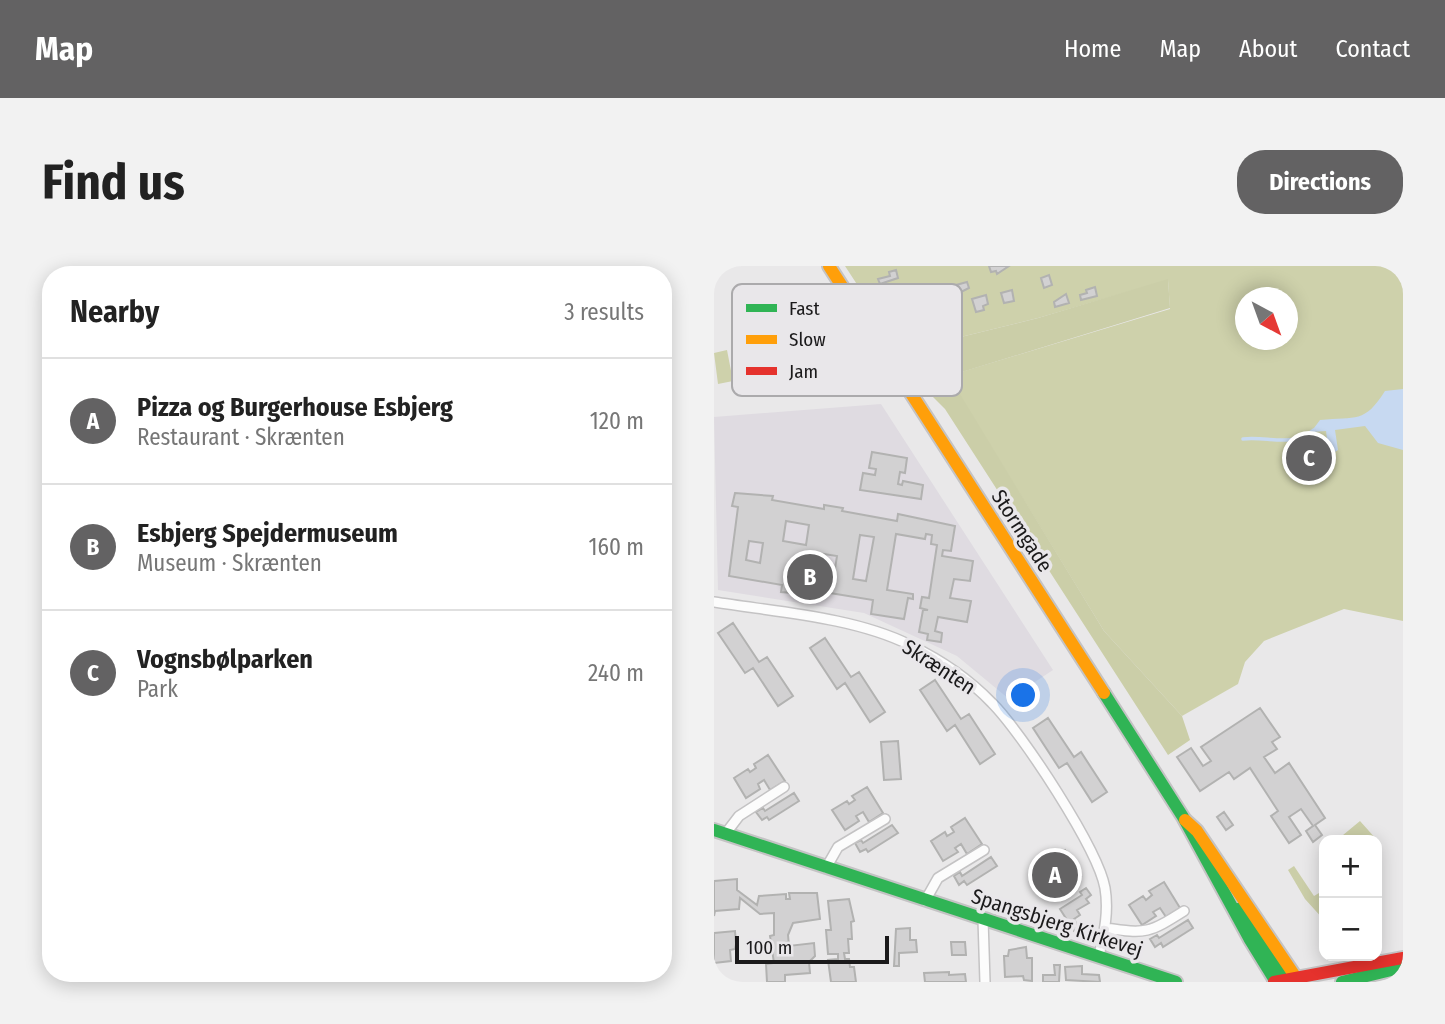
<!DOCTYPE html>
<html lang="en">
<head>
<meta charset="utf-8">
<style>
  :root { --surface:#fff; --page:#f2f2f2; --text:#222; --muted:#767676; --line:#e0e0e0; --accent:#636263 }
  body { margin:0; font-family:"Fira Sans Condensed",sans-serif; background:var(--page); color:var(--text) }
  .controls { position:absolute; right:21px; bottom:21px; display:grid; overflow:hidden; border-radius:14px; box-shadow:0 4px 18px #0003 }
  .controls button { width:63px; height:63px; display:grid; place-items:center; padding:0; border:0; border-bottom:2px solid var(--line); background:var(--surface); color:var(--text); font:35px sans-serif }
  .compass { position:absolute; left:521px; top:21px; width:63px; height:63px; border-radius:50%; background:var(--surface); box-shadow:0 4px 18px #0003; rotate:139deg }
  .scale { position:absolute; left:21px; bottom:18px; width:154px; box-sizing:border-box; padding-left:7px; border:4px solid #1b1a1b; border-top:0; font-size:19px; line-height:24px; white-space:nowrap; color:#1b1a1b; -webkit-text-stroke:5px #e9e7ea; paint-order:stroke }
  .you { position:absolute; left:310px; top:430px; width:24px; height:24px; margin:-18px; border:5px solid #fff; border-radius:50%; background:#1a73e8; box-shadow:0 0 0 10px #1a73e833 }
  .badge { display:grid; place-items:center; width:46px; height:46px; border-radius:50%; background:var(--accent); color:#fff; font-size:23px; font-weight:700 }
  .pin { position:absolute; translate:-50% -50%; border:4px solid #fff; box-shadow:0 2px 7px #0006 }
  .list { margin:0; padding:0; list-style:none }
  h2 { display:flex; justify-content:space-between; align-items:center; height:91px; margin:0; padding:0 28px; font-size:30px }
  h2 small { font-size:23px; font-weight:400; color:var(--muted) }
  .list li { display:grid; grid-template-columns:46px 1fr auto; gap:21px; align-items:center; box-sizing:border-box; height:126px; padding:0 28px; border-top:2px solid var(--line) }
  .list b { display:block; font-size:26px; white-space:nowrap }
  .list p { margin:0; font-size:23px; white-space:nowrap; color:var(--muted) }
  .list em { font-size:23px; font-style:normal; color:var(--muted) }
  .map { position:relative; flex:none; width:689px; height:716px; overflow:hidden; border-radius:28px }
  header { display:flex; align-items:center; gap:42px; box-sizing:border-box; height:98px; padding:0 35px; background:var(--accent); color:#fff }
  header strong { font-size:33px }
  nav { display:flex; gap:38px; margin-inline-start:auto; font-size:24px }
  .intro { display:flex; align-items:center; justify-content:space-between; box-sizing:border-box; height:168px; padding:0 42px }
  h1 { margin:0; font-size:49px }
  .button { padding:18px 32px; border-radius:28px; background:var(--accent); color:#fff; font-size:24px; font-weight:700 }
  main { display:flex; gap:42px; padding:0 42px }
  aside { flex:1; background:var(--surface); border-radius:28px; box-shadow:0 4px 18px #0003 }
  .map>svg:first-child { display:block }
  .built { fill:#dfdbe1 }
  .green { fill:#ced1ab; fill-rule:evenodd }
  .forest { fill:#cbcea8 }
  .water { fill:#c7d9f1 }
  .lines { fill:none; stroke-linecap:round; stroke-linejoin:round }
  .stream { stroke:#c7d9f1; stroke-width:3.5 }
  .building { fill:#d2d1d2; stroke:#b2b2b1; stroke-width:2; fill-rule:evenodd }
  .street-casing { stroke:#c4c3c4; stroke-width:12 }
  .fast-casing { stroke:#c4c3c4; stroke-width:16 }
  .slow-casing { stroke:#c4c3c4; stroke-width:16 }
  .jam-casing { stroke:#c4c3c4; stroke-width:16 }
  .street { stroke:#fcfcfc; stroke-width:9 }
  .fast { stroke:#30b455; stroke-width:12 }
  .slow { stroke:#ff9f0a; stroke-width:12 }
  .jam { stroke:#e5322d; stroke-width:12 }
  .labels { text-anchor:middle; stroke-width:7; stroke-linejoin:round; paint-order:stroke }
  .street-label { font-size:21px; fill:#1b1a1b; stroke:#e9e7ea }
  .key { fill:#e9e7ea; stroke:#abaaac; stroke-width:2 }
  .key-label { font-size:19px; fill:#1b1a1b }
</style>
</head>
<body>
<header>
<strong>Map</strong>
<nav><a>Home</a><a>Map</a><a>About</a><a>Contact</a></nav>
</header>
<div class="intro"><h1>Find us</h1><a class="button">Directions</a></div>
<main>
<aside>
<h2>Nearby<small>3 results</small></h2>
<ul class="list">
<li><span class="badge">A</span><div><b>Pizza og Burgerhouse Esbjerg</b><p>Restaurant · Skrænten</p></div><em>120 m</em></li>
<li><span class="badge">B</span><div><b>Esbjerg Spejdermuseum</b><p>Museum · Skrænten</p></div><em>160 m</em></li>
<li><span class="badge">C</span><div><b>Vognsbølparken</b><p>Park</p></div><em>240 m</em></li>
</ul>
</aside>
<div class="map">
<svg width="689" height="716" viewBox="0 0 689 716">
  <rect width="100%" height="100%" fill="#e9e8e9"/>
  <!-- built -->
  <path class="built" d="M167,138L339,404L295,433L243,390L150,347L4,324L0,151Z"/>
  <!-- green -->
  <path class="green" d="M131,0H689V355L630,343L550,375L531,396L524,418L468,450L390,365L234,110L456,43L454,14L324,52L214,79L164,24L148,26ZM531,32H573V74H531Z
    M13,84L19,115L4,118L0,87Z"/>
  <!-- forest -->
  <path class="forest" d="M454,13L456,42L235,110L390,365L468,450L476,474L454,489L231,143L211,123L148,26L164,24L214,79L324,52Z
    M646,555L663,574H623Z
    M580,600L600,630L610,624V654L591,633L574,604Z"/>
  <!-- water -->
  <path class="water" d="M689,123V184L664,177L651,160L621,164L624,184L615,190L612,165L597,166L606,154C643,150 650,158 671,125Z"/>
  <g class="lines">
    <!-- stream -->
    <path class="stream" d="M529,173C554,170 577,182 600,164"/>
  </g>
  <!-- building -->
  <path class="building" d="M275,0H295L283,8L282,5L277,6Z
    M182,4L184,12L166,18L164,13L176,10L175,6Z
    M335,9L338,19L330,22L327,12Z
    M253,16L255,22L245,27L242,19Z
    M381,21L383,30L367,34L366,29L373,27L372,24Z
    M298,24L300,35L290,37L287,27Z
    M352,28L355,37L341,41L340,36Z
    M272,29L274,38L269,40L270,44L262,46L258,33Z
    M158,186L193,192L191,207L186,206L184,218L188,219L189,215L209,219L207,233L146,224L149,207L161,209L162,203L155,202Z
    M21,227L59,230L58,234L110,243V239L129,242L128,245L183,255L184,248L241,260L237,285L229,284L228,290L259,295L256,315L240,313L236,332L257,335L253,356L224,351L221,365L228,367L227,376L213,374L214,368L205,366L209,344H214L206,342L208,331L215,332L223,279L217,278L218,269L212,268L211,273L182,268L173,324L199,328V333L194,332L190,353L157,348L159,334L79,321L78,327L67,326L68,319L15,310L24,241L18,240ZM72,255L95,259L92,279L69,275ZM146,269L160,271L152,315L139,313ZM35,275L49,277L46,297L32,294ZM110,288L123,290L120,309L106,307Z
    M19,357L45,396L53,391L79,430L64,440L39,402L31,407L4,367Z
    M111,372L137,411L145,406L171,446L156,456L131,417L123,423L96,382Z
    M221,414L247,453L255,448L281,488L266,498L241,459L233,465L206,424Z
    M546,442L566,471L558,476L563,483L550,491L561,507L575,497L611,552L601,559L608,569L599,576L592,565L599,560L587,543L575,551L587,569L575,577L557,550L564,545L536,502L520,513L515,506L486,525L463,491L477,482L489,500L497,495L487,481Z
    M334,452L360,491L367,486L393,526L378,536L353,497L345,502L319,462Z
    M184,475L187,513L170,514L167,476Z
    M54,489L71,515L56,524L50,514L44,518L46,523L32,532L20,512L34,503L36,506L42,502L40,498Z
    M153,521L169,547L155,556L149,546L142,550L145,555L131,564L118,544L133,535L135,538L141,534L138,530Z
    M80,527L85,535L55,554L53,551L48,554L42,546L49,542L51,545Z
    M510,546L519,559L512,564L503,551Z
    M251,552L268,578L253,588L247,578L241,582L244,586L229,595L217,575L231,566L233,570L240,566L237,561Z
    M178,559L184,567L154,586L152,583L146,586L141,577L147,574L149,577Z
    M351,584L367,610L353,619L346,610L340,613L343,618L328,627L316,607L330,598L332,601L339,597L336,593Z
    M277,591L283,600L253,619L250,615L245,619L240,610L246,606L248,610Z
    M23,613V624L43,639L45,630L72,628V633H76L75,627H103L106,653L79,657L74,669L75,680L100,677L101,690L95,696L96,707L71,709V716H53L52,698L60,697L56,670L60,669V647L46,648L26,632L25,643L1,645L0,650V615Z
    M450,616L466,642L452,651L446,642L439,646L442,650L428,659L415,639L429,630L432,634L438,629L435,625Z
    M372,622L377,629L372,633L375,637L363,644L366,649L360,653L365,662L360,665L346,643L368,629L366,626Z
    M135,633L140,655L137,656L138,673H134L135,687H130L131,693H135L136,701H140L142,716H117L114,694L124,693V688H114L112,664H117L114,635Z
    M474,654L479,662L449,681L447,677L441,681L436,673L443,669L445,672Z
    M196,662V674H202L203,686L185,687V700H180L182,663Z
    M21,665L22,678L21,683L16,684L17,695L0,697V667Z
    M237,676H251L252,689H238Z
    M312,681L313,692H318V715L310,714L309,710L291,711L290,690H294L295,684Z
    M340,699H346L345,716H329V709H341Z
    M368,700V708L385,709L386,716L352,714L351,701Z
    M235,706V709L251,708L252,716H211L210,707Z"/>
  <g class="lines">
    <defs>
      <path id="street" d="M0,336C62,346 140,351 196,379C225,393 256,414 278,437C308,467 384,583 391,622C395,646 390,667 385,690
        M12,567L25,550L70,521
        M112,602L124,581L171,553
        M211,635L224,612L270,584
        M269,653L271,716
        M391,662C433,668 435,667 470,645"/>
      <path id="fast" d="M390,427L469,551L535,672L562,716
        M0,564L462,716
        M524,643L570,708
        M628,716L689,701"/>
      <path id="slow" d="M115,0L390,427
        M471,554L483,565L585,716"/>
      <path id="jam" d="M560,716L689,692"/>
    </defs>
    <!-- street casing -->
    <use href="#street" class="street-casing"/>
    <!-- fast casing -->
    <use href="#fast" class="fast-casing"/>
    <!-- slow casing -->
    <use href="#slow" class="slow-casing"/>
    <!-- jam casing -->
    <use href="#jam" class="jam-casing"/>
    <!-- street -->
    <use href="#street" class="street"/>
    <!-- fast -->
    <use href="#fast" class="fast"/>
    <!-- slow -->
    <use href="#slow" class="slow"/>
    <!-- jam -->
    <use href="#jam" class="jam"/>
  </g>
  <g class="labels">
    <!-- street labels -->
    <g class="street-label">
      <text transform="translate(308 265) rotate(57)" y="7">Stormgade</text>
      <text transform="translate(225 401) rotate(33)" y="7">Skrænten</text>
      <text transform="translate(343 657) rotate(18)" y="7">Spangsbjerg Kirkevej</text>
    </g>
  </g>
  <!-- legend -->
  <rect x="18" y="18" width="230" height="112" rx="10" class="key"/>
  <rect x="32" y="38" width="31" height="8" fill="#30b455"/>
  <rect x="32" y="69" width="31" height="9" fill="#ff9f0a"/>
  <rect x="32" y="101" width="31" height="8" fill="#e5322d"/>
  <g class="key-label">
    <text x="75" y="49">Fast</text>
    <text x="75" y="80">Slow</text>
    <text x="75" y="112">Jam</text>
  </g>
</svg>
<div class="controls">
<button>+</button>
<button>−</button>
</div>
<svg class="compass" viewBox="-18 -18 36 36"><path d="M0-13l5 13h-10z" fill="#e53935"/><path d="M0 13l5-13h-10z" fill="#767676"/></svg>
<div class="scale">100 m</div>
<div class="you"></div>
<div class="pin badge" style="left:341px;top:609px">A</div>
<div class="pin badge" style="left:96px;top:311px">B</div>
<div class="pin badge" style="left:595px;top:192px">C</div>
</div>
</main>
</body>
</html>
